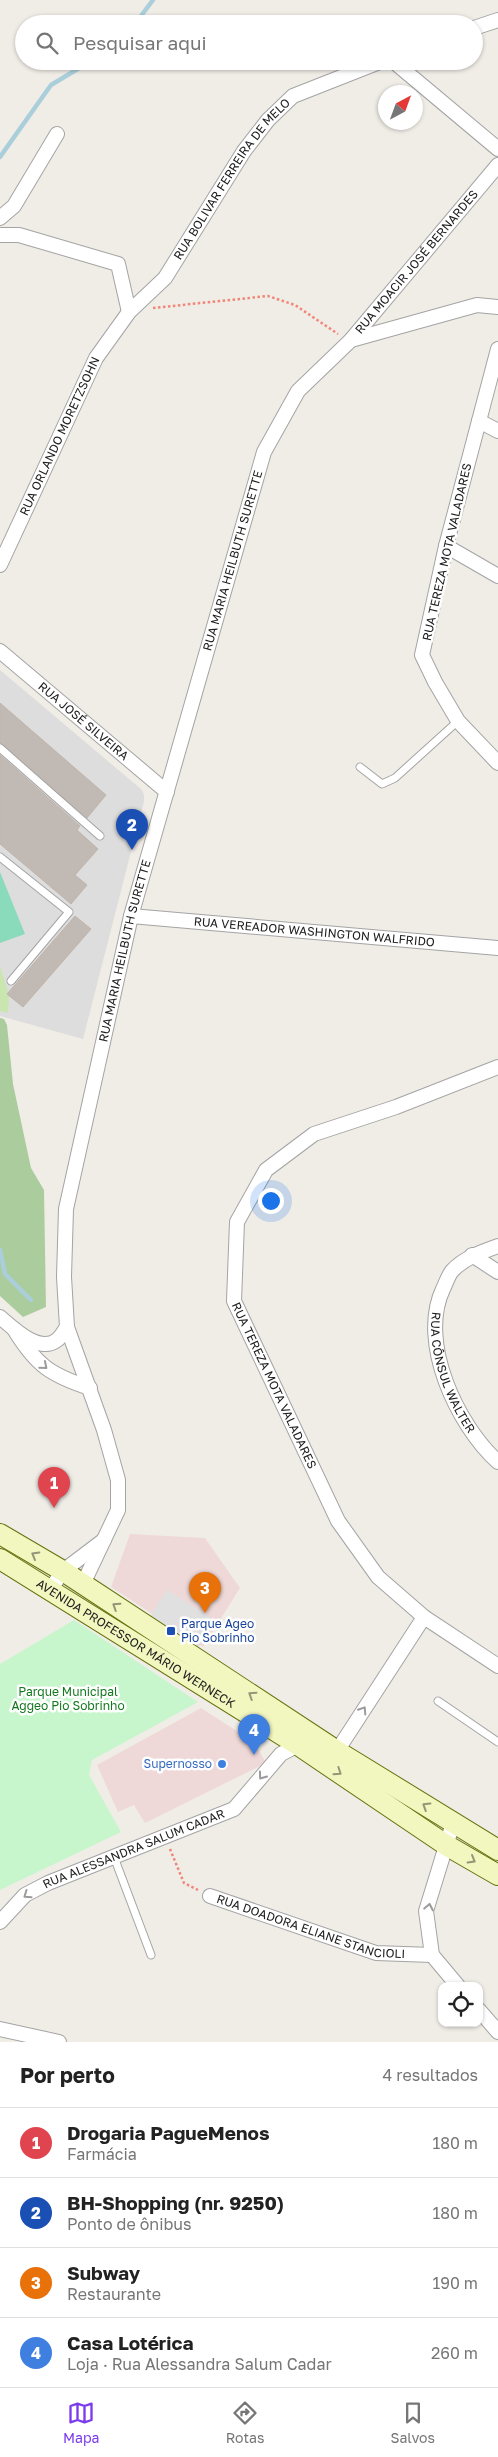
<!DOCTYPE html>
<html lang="pt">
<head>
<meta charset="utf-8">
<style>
  :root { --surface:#fff; --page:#f2f2f2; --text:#222; --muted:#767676; --line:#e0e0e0; --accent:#7c3aed }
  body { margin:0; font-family:"Golos Text",sans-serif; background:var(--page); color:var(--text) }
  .controls { position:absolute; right:15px; bottom:15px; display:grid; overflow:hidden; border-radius:10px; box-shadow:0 1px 4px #0004 }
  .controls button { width:45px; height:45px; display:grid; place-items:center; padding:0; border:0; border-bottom:1px solid var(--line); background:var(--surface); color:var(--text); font:25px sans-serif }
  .compass { position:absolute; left:378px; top:85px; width:45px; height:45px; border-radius:50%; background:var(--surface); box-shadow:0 1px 4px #0004; rotate:41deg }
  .you { position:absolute; left:270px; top:1200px; width:18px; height:18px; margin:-12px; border:4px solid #fff; border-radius:50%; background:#1a73e8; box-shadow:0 0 0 8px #1a73e833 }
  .badge { display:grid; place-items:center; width:32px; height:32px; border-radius:50%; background:var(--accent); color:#fff; font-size:16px; font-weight:700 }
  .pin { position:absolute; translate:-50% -41px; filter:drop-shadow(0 1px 2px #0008) }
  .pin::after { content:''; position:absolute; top:26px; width:18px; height:15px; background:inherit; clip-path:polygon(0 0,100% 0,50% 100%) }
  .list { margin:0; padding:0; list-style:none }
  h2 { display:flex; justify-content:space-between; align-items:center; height:65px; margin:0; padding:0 20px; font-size:21px }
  h2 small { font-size:16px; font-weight:400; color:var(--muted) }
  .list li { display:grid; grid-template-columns:32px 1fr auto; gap:15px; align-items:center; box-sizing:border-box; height:70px; padding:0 20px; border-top:1px solid var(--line) }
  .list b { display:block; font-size:19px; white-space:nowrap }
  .list p { margin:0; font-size:16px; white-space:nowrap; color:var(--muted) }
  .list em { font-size:16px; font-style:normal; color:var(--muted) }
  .icon { flex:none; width:28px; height:28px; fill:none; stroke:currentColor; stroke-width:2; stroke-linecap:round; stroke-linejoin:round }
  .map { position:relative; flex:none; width:498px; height:2042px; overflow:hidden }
  .search { position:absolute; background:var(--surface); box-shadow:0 1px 4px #0004; left:15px; right:15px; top:15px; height:55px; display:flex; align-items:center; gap:12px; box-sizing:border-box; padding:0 18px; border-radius:28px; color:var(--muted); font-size:19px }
  .sheet { height:345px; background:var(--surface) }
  nav { display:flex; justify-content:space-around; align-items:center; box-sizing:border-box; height:70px; border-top:1px solid var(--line); background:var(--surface); font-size:14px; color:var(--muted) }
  nav a { display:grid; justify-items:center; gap:2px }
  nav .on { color:var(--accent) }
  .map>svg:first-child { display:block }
  .residential { fill:#dedddd }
  .commercial { fill:#efd9d8 }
  .grass { fill:#cae6b0 }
  .forest { fill:#abcd9e }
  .park { fill:#c7f6cc }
  .pitch { fill:#8adabc }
  .parking { fill:#e0e0e0 }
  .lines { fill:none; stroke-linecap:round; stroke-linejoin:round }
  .stream { stroke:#aacfdb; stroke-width:4.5 }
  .building { fill:#c0b9b4; stroke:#c1b5aa }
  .service-casing { stroke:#a4a4a4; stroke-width:9 }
  .minor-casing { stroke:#a4a4a4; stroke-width:16 }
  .secondary-casing { stroke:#65720c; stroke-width:22 }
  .path { stroke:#f18577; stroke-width:2.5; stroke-dasharray:2.5 2.5; stroke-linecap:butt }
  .service { stroke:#fff; stroke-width:7 }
  .minor { stroke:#fff; stroke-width:14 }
  .secondary { stroke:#f2f6bf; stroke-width:20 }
  .oneway { stroke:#9b9b9b }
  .oneway2 { stroke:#949677 }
  .transit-dot { fill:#1a4fb4; stroke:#fff; stroke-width:2 }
  .shop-dot { fill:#3f7fe0; stroke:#fff; stroke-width:2 }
  .labels { text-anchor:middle; stroke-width:5; stroke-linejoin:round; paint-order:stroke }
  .street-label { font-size:12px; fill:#202020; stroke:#fff }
  .transit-label { font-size:12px; fill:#164399; stroke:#fff; text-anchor:start }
  .park-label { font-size:12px; fill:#13791d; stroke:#fff }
  .shop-label { font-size:12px; fill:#366cbe; stroke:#fff; text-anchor:end }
</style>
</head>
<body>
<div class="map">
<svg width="498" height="2042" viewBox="0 0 498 2042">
  <rect width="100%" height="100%" fill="#f0ede7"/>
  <!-- residential -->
  <path class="residential" d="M0,670L142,790L144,795V801L83,1039L0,1016Z"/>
  <!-- commercial -->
  <path class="commercial" d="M130,1534L205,1538L240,1588L203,1647L111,1587Z
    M201,1708L254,1742L266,1763L145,1823L134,1805L118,1812L97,1765Z"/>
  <!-- grass -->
  <path class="grass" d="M0,966L9,995L8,1013L0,1011Z"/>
  <!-- forest -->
  <path class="forest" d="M0,1018L4,1019L7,1025L13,1084L31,1168L44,1190L46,1307L23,1317L0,1296Z"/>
  <!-- park -->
  <path class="park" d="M74,1620L198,1702L92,1760L89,1775L121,1832L0,1890V1664Z"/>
  <!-- pitch -->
  <path class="pitch" d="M0,872L25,934L0,943Z"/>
  <!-- parking -->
  <path class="parking" d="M167,1590L215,1620L193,1656L144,1625Z"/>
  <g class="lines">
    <!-- stream -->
    <path class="stream" d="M135,24L153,0
      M0,157L51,85L91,61
      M0,1250L5,1274L31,1300"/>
  </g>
  <!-- building -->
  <path class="building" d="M0,703L106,795L87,818L0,743Z
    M0,755L80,826L77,830L98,849L75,875L87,885L71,904L0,844Z
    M75,916L91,929L23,1007L7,994Z"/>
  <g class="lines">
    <defs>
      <path id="service" d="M0,748L100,836
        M360,767L382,784L395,778L458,721
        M0,857L69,912L11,981
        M438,1701L498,1742
        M114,1857L151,1955"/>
      <g id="minor">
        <path d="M474,28L498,20"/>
        <path d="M393,61L498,149"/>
        <path d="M0,218L14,206L57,134"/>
        <path d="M0,235H19L118,264L129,312"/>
        <path id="s1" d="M351,340L498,165"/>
        <path d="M498,349L446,546L422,655L435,682L458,721L498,763"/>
        <path d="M479,421L498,431"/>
        <path d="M446,546L498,576"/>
        <path id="s2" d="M0,565L96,358L129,312L165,278L244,151L268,120L293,96L382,61"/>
        <path id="s3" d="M0,651L167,792"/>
        <path id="s4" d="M131,916L498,948"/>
        <path id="s5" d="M498,1067L396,1107L314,1134L266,1170L237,1222L234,1301L338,1521L378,1577L424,1617L498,1666"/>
        <path id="s6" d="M498,1246C481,1252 464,1258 452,1271C448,1276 446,1283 443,1289C418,1342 457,1425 498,1462"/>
        <path d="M472,1255L498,1272"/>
        <path d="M0,1317C13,1328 39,1354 57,1340C61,1337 64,1331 67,1327"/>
        <path d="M14,1329C36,1365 50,1375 90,1388"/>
        <path id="s7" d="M83,1584L118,1510V1480L104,1430L67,1327L64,1277L66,1209L131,916L264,452L298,391L351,340L477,305L498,307"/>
        <path d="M50,1590L63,1571L104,1540"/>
        <path d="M337,1751L424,1617"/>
        <path d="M453,1823L426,1911L432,1955L458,1986"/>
        <path id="s8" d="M210,1896L376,1953L432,1955"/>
        <path id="s9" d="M0,1922L25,1895L48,1883L234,1809L281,1754L298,1745L301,1740"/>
        <path d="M479,2010L498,2032"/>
        <path d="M0,2029L59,2042"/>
      </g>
      <g id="secondary">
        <path d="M0,1534L63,1571L337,1751L498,1850"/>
        <path id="s10" d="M0,1559L298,1745L446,1845L498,1875"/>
      </g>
    </defs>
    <!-- service casing -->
    <use href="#service" class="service-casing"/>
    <!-- minor casing -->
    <use href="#minor" class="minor-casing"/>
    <!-- secondary casing -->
    <use href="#secondary" class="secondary-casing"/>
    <!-- path -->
    <path class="path" d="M153,308L268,296L295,305L338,334
      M170,1849L184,1883L198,1890"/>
    <!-- service -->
    <use href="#service" class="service"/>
    <!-- minor -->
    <use href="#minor" class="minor"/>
    <!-- secondary -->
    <use href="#secondary" class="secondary"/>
  </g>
  <!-- one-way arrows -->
  <defs><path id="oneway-chevron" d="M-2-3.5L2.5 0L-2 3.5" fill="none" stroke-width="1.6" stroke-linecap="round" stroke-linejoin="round" transform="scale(1.25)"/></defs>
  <g class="oneway">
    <use href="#oneway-chevron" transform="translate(44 1366) rotate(40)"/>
    <use href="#oneway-chevron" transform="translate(363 1710) rotate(-57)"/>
    <use href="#oneway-chevron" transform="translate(262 1776) rotate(126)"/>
    <use href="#oneway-chevron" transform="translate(27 1895) rotate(145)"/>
    <use href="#oneway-chevron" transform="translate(429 1907) rotate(-79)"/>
  </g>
  <g class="oneway2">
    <use href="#oneway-chevron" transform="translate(35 1555) rotate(-150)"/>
    <use href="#oneway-chevron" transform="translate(116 1606) rotate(-147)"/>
    <use href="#oneway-chevron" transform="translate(252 1695) rotate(-147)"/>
    <use href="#oneway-chevron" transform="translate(338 1772) rotate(34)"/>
    <use href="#oneway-chevron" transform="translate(426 1806) rotate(-148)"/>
    <use href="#oneway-chevron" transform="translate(472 1860) rotate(30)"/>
  </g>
  <!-- markers -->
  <rect class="transit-dot" x="166" y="1626" width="10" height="10" rx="2.5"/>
  <circle class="shop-dot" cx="222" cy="1764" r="5"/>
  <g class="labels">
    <!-- street labels -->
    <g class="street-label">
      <text dy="4" stroke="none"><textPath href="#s2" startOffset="454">RUA BOLIVAR FERREIRA DE MELO</textPath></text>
      <text dy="4" stroke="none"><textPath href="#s1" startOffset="102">RUA MOACIR JOSÉ BERNARDES</textPath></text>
      <text dy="4" stroke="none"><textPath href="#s2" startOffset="142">RUA ORLANDO MORETZSOHN</textPath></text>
      <text transform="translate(447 552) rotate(-77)" y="4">RUA TEREZA MOTA VALADARES</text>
      <text dy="4" stroke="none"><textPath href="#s7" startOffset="1061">RUA MARIA HEILBUTH SURETTE</textPath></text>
      <text dy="4" stroke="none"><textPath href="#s3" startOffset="109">RUA JOSÉ SILVEIRA</textPath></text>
      <text dy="4" stroke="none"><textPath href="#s4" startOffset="184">RUA VEREADOR WASHINGTON WALFRIDO</textPath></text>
      <text dy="4" stroke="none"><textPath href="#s7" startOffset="656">RUA MARIA HEILBUTH SURETTE</textPath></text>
      <text dy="4" stroke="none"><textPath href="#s6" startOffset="161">RUA CÔNSUL WALTER</textPath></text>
      <text dy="4" stroke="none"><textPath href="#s5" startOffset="488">RUA TEREZA MOTA VALADARES</textPath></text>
      <text dy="4" stroke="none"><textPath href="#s10" startOffset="160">AVENIDA PROFESSOR MÁRIO WERNECK</textPath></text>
      <text dy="4" stroke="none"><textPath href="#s9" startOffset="155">RUA ALESSANDRA SALUM CADAR</textPath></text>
      <text dy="4" stroke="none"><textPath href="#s8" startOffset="106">RUA DOADORA ELIANE STANCIOLI</textPath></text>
    </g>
    <!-- transit labels -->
    <g class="transit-label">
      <text x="181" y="1628">Parque Ageo<tspan x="181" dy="14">Pio Sobrinho</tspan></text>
    </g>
    <!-- park labels -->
    <g class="park-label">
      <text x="68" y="1696">Parque Municipal<tspan x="68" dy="14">Aggeo Pio Sobrinho</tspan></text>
    </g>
    <!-- shop labels -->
    <g class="shop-label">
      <text x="212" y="1768">Supernosso</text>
    </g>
  </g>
</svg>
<div class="controls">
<button><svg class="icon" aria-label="locate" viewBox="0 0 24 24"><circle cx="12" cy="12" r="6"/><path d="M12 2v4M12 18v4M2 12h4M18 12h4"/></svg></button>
</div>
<svg class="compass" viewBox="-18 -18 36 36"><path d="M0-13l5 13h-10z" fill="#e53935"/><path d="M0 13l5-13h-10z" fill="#767676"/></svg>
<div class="you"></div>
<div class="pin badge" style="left:54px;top:1508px;background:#e0444e">1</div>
<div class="pin badge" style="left:132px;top:850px;background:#1a4fb4">2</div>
<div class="pin badge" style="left:205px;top:1613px;background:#e8710a">3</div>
<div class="pin badge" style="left:254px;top:1755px;background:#3f7fe0">4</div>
<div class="search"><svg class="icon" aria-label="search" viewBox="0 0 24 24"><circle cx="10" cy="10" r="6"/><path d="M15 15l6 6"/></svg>Pesquisar aqui</div>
</div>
<section class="sheet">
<h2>Por perto<small>4 resultados</small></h2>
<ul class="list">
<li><span class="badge" style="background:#e0444e">1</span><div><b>Drogaria PagueMenos</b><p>Farmácia</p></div><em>180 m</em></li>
<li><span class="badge" style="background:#1a4fb4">2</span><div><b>BH-Shopping (nr. 9250)</b><p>Ponto de ônibus</p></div><em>180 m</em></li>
<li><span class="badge" style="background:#e8710a">3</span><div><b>Subway</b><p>Restaurante</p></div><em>190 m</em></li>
<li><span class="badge" style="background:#3f7fe0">4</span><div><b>Casa Lotérica</b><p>Loja · Rua Alessandra Salum Cadar</p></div><em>260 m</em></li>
</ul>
</section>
<nav>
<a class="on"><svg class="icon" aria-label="map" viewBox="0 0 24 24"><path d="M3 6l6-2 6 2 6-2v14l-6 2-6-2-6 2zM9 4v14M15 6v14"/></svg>Mapa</a>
<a><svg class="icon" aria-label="directions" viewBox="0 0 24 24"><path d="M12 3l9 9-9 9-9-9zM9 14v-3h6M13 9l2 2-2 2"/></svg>Rotas</a>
<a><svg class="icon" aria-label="saved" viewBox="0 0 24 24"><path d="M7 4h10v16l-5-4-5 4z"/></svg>Salvos</a>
</nav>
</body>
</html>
